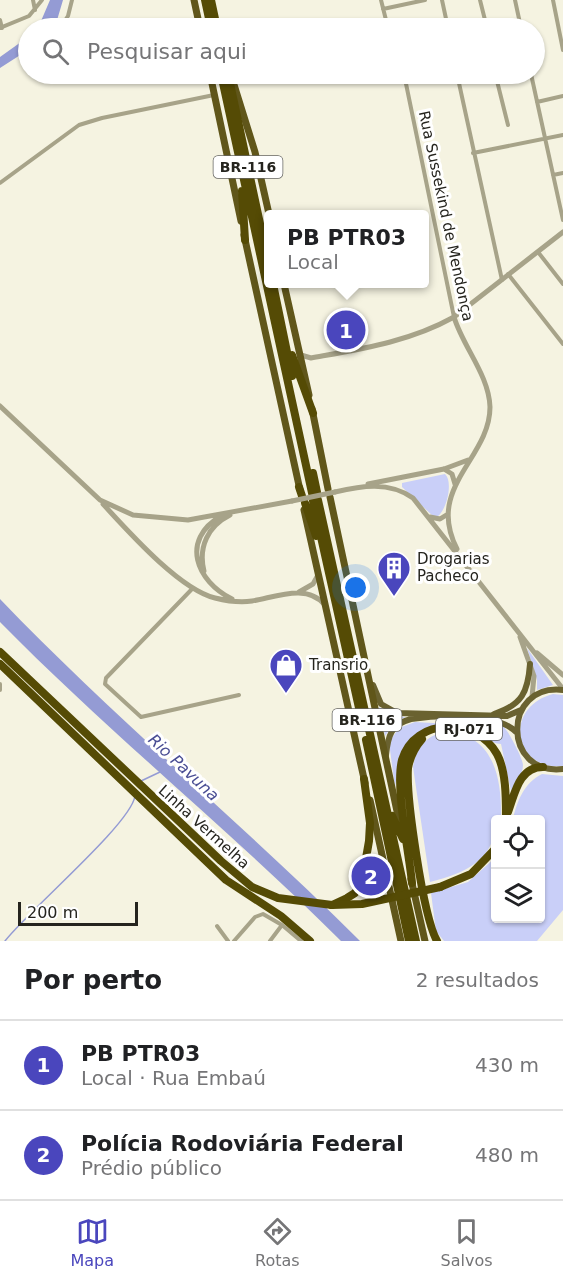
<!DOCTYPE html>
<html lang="pt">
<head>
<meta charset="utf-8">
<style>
  :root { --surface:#fff; --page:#f6f6f6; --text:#202124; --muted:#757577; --line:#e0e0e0; --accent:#4a46bd }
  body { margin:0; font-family:"DejaVu Sans",sans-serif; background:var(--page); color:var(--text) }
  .controls { position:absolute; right:18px; bottom:18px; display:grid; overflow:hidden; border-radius:6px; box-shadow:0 2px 4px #0004 }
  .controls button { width:54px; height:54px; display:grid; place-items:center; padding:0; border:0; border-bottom:2px solid var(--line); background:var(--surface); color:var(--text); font:30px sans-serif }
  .scale { position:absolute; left:18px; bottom:15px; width:120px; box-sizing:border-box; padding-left:6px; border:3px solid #25241e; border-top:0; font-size:16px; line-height:21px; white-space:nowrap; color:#25241e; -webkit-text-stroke:4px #fff; paint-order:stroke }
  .you { position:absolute; left:356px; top:588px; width:21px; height:21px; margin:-15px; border:4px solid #fff; border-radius:50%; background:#1a73e8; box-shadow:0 0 0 9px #1a73e833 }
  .badge { display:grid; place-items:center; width:39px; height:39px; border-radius:50%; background:var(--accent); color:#fff; font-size:20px; font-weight:700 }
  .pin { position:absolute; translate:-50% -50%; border:3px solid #fff; box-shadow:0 2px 6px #0006 }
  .popup { position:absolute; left:264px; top:210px; width:165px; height:78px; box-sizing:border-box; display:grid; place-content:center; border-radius:6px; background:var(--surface); filter:drop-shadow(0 2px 4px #0005); font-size:20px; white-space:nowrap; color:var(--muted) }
  .popup b { font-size:22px; color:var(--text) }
  .popup::after { content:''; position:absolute; left:50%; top:100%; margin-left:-12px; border:12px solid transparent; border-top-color:var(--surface) }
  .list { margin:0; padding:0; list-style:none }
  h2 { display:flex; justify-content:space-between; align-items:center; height:78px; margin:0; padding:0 24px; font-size:26px }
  h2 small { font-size:20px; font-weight:400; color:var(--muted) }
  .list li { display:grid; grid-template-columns:39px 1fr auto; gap:18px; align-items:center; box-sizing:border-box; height:90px; padding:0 24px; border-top:2px solid var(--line) }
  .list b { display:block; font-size:22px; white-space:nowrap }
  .list p { margin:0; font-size:20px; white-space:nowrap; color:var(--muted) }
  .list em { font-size:20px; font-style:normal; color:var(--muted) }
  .icon { flex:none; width:33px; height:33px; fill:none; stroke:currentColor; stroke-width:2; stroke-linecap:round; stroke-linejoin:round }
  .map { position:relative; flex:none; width:563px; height:941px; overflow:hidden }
  .search { position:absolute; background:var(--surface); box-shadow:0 2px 4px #0004; left:18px; right:18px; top:18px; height:66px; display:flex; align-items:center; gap:15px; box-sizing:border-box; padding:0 21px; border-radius:33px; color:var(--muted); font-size:22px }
  .sheet { height:258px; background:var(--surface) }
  nav { display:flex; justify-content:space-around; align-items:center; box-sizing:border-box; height:84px; border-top:2px solid var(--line); background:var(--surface); font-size:16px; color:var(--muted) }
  nav a { display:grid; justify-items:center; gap:3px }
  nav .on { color:var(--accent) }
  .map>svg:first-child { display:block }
  .green { fill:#c9cff8 }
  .water { fill:#949bd4 }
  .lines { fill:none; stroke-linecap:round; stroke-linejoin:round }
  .stream { stroke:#949bd4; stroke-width:1.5 }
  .minor { stroke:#a7a389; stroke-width:4 }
  .tertiary { stroke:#a7a389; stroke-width:5 }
  .primary { stroke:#6a6230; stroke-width:6 }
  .trunk { stroke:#60561a; stroke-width:7 }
  .motorway { stroke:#554b05; stroke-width:8 }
  .tertiary-bridge { stroke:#a7a389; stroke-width:5 }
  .motorway-bridge { stroke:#554b05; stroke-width:8 }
  .labels { text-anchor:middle; stroke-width:6; stroke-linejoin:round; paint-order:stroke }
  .shield { fill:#fff; stroke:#666662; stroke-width:1.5 }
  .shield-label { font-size:14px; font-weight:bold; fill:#25241e }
  .street-label { font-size:15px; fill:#25241e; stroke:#fff }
  .poi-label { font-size:15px; fill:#25241e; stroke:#fff; text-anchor:start }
  .water-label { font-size:16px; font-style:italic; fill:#494d93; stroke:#fff }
</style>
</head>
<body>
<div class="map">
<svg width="563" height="941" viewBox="0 0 563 941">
  <rect width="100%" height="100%" fill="#f5f3e1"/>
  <!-- green -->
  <path class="green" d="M445,474C454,482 446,514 435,518L402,487V483Z
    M527,648L553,685L537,690V680Z
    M553,694L563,695V766C513,771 503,707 553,694Z
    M379,707L393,716L406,717L395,722L385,736Z
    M415,722L504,727C509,732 523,759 523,765C523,774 515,784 511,791L501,744C489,744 485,734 476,729C463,722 447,726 432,727L399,758L395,788L389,742L399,728Z
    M444,732C494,733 502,778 501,819L496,820C495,861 465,873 430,882L413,767C416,749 425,736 444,732Z
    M542,774L563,776V910L537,941H444L436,931L431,893L468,882L495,858L496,918H540V820L513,819C517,801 524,783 542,774Z"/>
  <!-- water -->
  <path class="water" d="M50,0H63L55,27L38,28Z
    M28,37V50L0,68V57Z
    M0,599C115,719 243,824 360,941H341C231,831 109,733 0,622Z"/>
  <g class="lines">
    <!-- stream -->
    <path class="stream" d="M141,781L160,772
      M5,941C29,910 131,824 135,796"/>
    <!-- minor -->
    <path class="minor" d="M33,0L35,10
      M381,0L388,28
      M442,0L448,28
      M480,0L487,28
      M515,0L521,28
      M553,0L563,50
      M383,9L425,0
      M0,20L2,28
      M0,28L29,16L42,0
      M60,28L68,16L72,0
      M501,28L520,24
      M404,74L454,317
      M457,74L502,280
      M531,74L563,220
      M459,82L493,75L496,77L508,125
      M537,102L563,96
      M473,153L563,135
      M553,175L563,173
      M0,183L79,125L102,118L214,95
      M538,252L563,284
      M508,274L563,344
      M192,589L106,678L105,684L141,717L239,695
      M0,684V690
      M217,926L228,941
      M234,941L255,917L263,914L282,925L301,941
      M270,941L282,925"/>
    <!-- tertiary -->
    <path class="tertiary" d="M454,317C463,347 489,375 490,407C490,459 425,487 457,549
      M301,355L311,358C361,349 409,342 454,317L563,232
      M0,406L100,500L133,515L188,520L292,501
      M444,469L452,474L455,484
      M368,484L444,469L468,460
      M335,492C361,486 389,481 413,498L563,689
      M103,504C128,531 179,589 215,598C227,601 240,603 252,601C276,597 307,583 325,605
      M221,516C180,540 196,581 232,599
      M430,517L440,519L448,514
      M204,571C198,547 208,526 230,515
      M299,592L313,584L318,575
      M520,637L534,676L532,697
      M537,653L563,675"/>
    <!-- primary -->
    <path class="primary" d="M373,685L381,704L397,713L507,716L521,710
      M563,690C502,683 502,776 563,769
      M494,714C522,705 528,692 530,664
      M386,755C388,736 391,724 411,719C437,715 497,712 516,732"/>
    <!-- trunk -->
    <path class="trunk" d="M194,0L200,28
      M210,74L241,221
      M231,75L255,152L269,214
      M244,235L300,490
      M284,284L309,395
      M312,409L328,489
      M330,497L401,830
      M304,510L365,783
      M370,800L401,941
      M411,879L425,941"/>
    <!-- motorway -->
    <path class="motorway" d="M205,0L211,28
      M211,0L217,28
      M221,74L312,493
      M228,74L268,261
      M242,191L245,240
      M273,284L292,376
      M292,355L313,413
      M313,473L317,492
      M299,487L302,496
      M318,500L416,941
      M313,501L361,717
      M305,503L316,536
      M0,652L221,861L252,887L278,898L332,905L347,898L355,893L362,881L369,841L370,823L364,779
      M0,664L226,880L281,916L310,941
      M422,739C415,747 410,757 408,768C406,797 423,916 437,941
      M366,740L409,941
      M508,812C515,793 519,767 543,767
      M392,816L403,839
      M412,883C409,851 395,788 402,760C415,716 477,718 497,754C506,771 506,797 506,817
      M440,887L471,874L496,848"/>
    <!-- tertiary-bridge -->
    <path class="tertiary-bridge" d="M292,501L335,492"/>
    <!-- motorway-bridge -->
    <path class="motorway-bridge" d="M332,905L362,904L440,887"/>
  </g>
  <!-- icons -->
  <defs>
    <symbol id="building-pin" viewBox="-11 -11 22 30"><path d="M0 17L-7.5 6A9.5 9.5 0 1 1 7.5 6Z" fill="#4a46bd" stroke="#fff"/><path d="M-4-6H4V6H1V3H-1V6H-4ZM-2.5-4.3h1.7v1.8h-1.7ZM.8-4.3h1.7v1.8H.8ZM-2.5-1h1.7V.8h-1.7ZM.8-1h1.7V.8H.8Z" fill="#fff"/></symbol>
    <symbol id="shop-pin" viewBox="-11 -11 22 30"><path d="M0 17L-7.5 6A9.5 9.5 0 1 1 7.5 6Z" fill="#4a46bd" stroke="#fff"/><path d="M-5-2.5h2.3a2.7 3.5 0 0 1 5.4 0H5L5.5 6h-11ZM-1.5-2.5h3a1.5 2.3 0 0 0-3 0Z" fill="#fff"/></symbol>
  </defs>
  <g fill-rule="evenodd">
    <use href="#building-pin" x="375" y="549" width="38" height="52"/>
    <use href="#shop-pin" x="267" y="646" width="38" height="52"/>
  </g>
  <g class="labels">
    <!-- shield labels -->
    <g class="shield">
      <rect x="213.5" y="156" width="69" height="22" rx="4.5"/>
      <rect x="332.5" y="709" width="69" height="22" rx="4.5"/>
      <rect x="436" y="718" width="66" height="22" rx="4.5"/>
    </g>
    <g class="shield-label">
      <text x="248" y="172">BR-116</text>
      <text x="367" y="725">BR-116</text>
      <text x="469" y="734">RJ-071</text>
    </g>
    <!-- street labels -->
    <g class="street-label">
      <text transform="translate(446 216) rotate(78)" y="5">Rua Sussekind de Mendonça</text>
      <text transform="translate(204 827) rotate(42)" y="5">Linha Vermelha</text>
    </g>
    <!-- poi labels -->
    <g class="poi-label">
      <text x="417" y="564">Drogarias<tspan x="417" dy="17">Pacheco</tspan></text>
      <text x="309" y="670">Transrio</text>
    </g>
    <!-- water labels -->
    <g class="water-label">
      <text transform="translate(184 767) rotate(43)" y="6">Rio Pavuna</text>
    </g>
  </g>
</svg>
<div class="controls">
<button><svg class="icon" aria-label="locate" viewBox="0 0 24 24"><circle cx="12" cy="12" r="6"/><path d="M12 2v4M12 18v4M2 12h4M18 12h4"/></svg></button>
<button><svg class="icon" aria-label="layers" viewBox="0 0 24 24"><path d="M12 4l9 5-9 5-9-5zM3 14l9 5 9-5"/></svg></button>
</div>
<div class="scale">200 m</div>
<div class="you"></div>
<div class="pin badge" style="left:346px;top:330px">1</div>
<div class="popup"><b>PB PTR03</b>Local</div>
<div class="pin badge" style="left:371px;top:876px">2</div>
<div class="search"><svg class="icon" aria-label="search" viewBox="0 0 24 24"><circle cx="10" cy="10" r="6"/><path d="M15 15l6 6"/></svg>Pesquisar aqui</div>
</div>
<section class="sheet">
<h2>Por perto<small>2 resultados</small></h2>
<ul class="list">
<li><span class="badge">1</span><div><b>PB PTR03</b><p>Local · Rua Embaú</p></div><em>430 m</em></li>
<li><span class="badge">2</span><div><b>Polícia Rodoviária Federal</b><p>Prédio público</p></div><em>480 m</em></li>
</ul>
</section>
<nav>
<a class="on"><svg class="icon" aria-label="map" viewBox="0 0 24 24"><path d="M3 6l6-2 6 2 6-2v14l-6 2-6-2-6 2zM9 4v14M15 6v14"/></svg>Mapa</a>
<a><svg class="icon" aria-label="directions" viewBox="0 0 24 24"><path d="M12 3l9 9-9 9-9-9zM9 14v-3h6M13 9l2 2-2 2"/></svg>Rotas</a>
<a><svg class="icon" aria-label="saved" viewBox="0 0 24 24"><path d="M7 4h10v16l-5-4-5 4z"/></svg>Salvos</a>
</nav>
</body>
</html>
